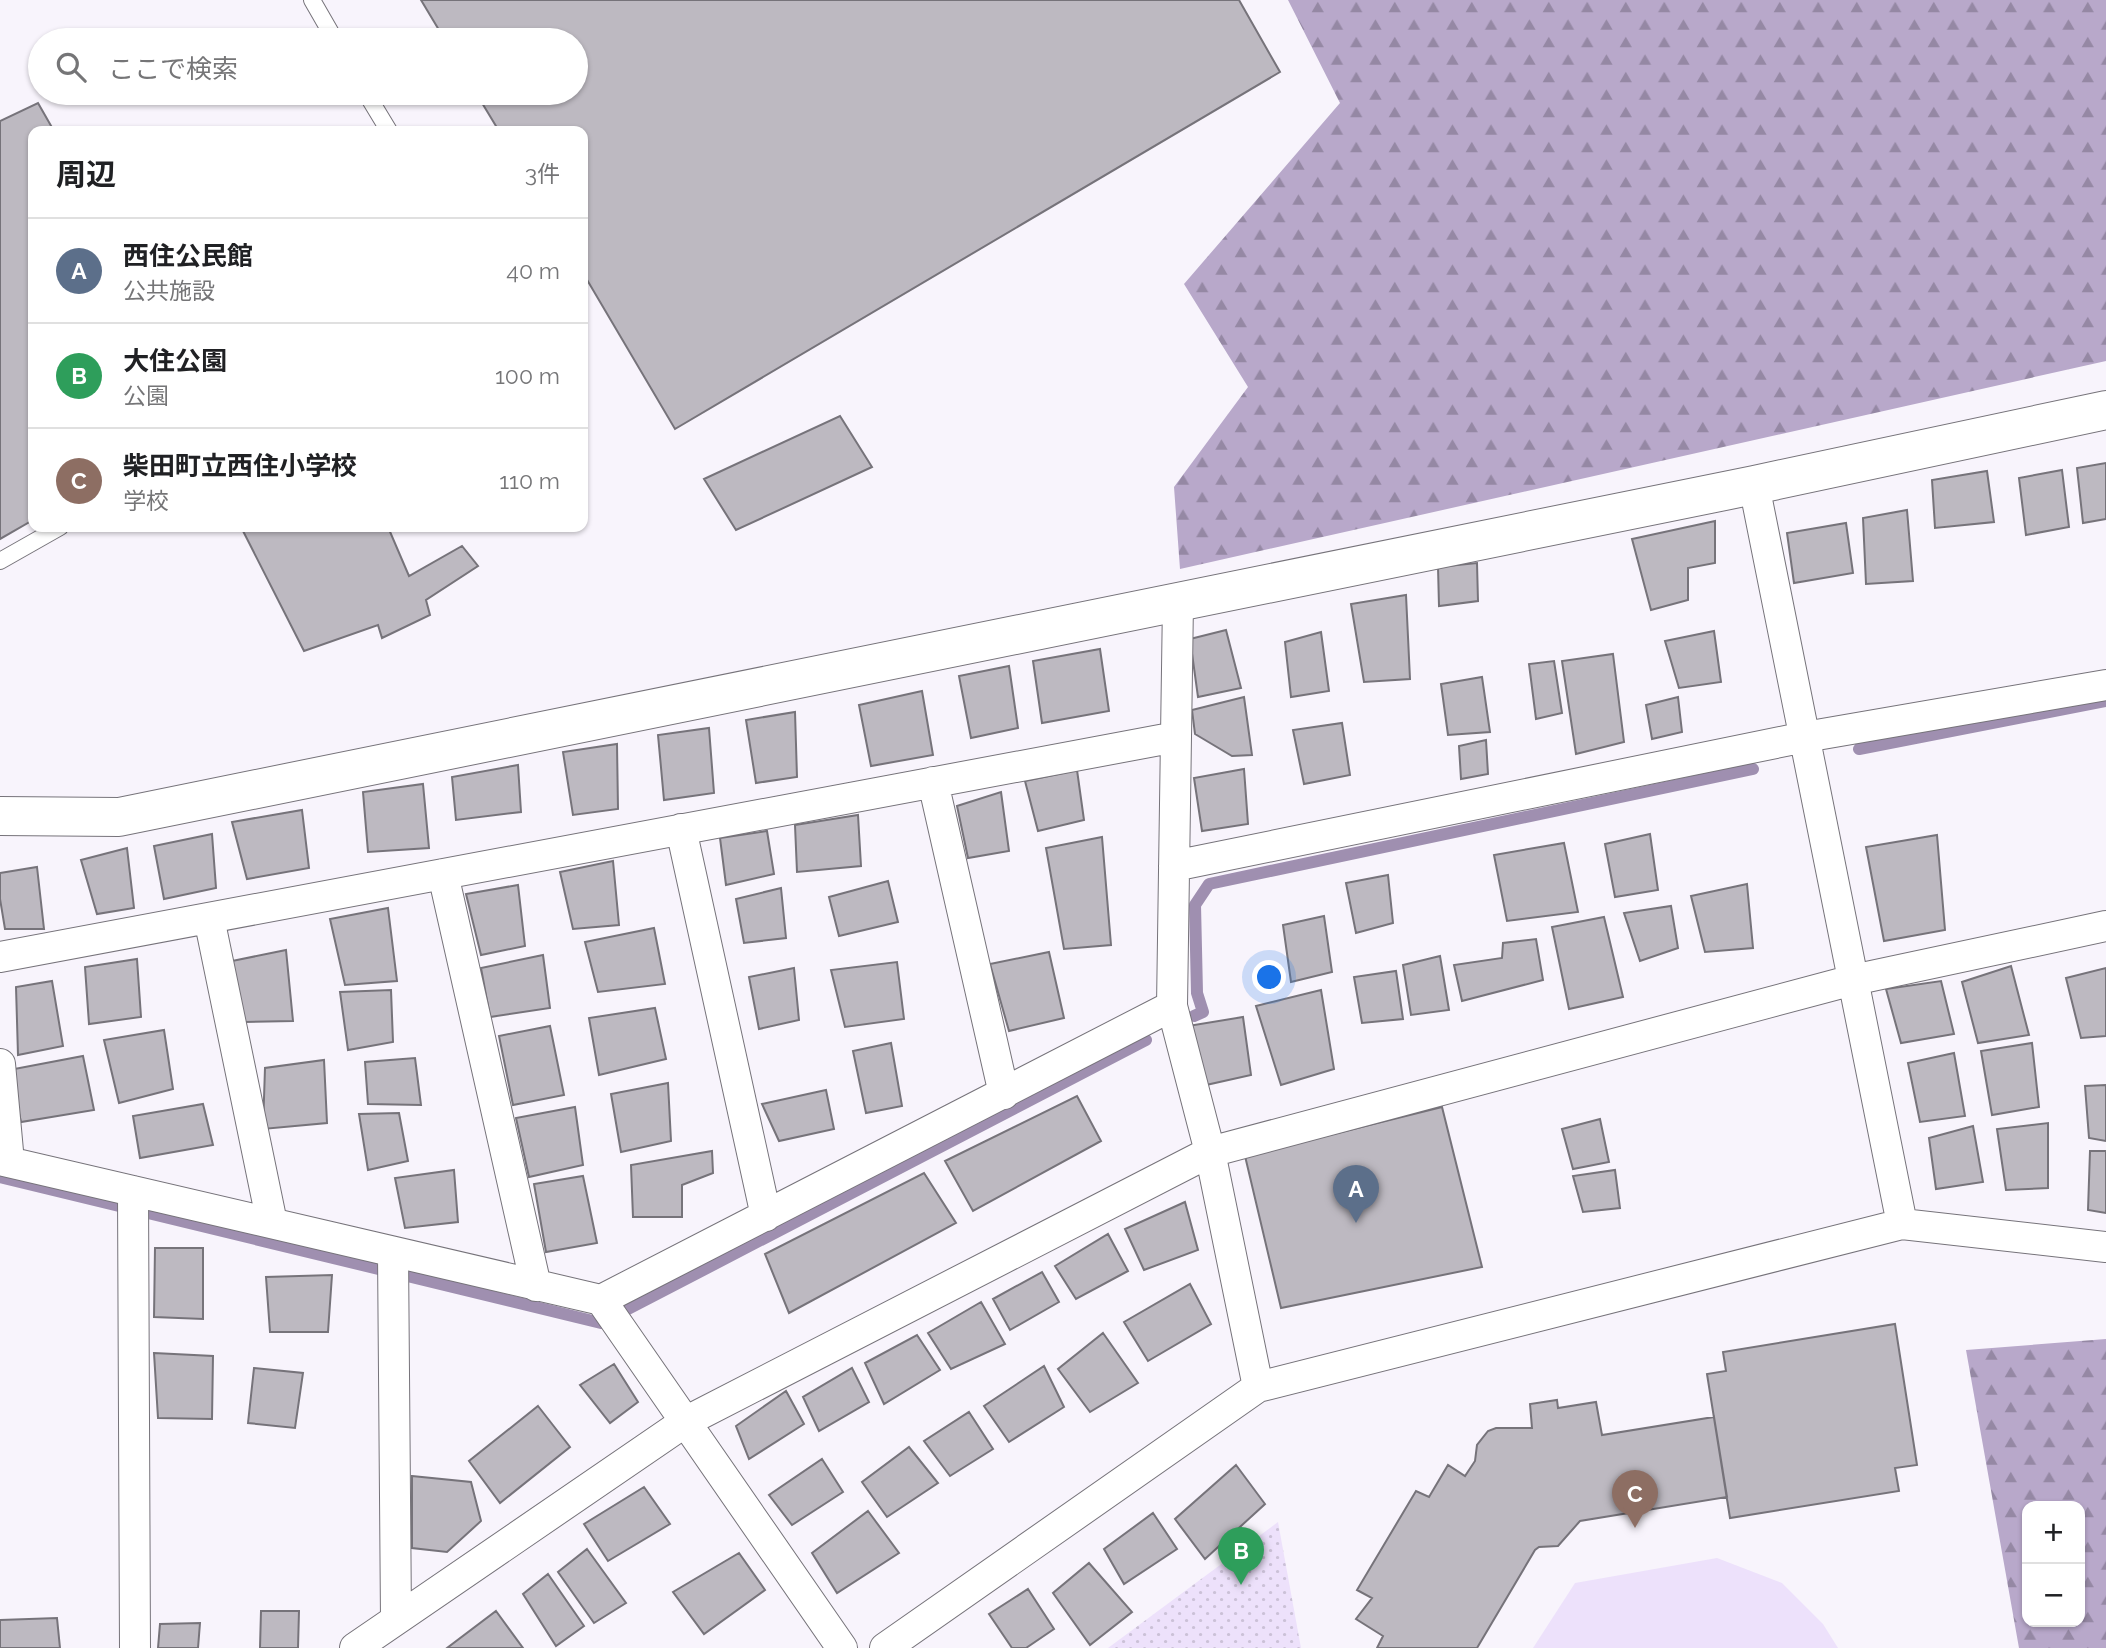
<!DOCTYPE html>
<html lang="ja">
<head>
<meta charset="utf-8">
<style>
  :root { --surface:#fff; --page:#f6f6f6; --text:#202124; --muted:#757577; --line:#e0e0e0; --accent:#565c2a }
  body { margin:0; font-family:Raleway,"Noto Sans JP",sans-serif; background:var(--page); color:var(--text) }
  .controls { position:absolute; right:21px; bottom:21px; display:grid; overflow:hidden; border-radius:14px; box-shadow:0 2px 5px #0004 }
  .controls button { width:63px; height:63px; display:grid; place-items:center; padding:0; border:0; border-bottom:2px solid var(--line); background:var(--surface); color:var(--text); font:35px sans-serif }
  .you { position:absolute; left:1270px; top:978px; width:24px; height:24px; margin:-18px; border:5px solid #fff; border-radius:50%; background:#1a73e8; box-shadow:0 0 0 10px #1a73e833 }
  .badge { display:grid; place-items:center; width:46px; height:46px; border-radius:50%; background:var(--accent); color:#fff; font-size:23px; font-weight:700 }
  .pin { position:absolute; translate:-50% -58px; filter:drop-shadow(0 2px 4px #0008) }
  .pin::after { content:''; position:absolute; top:37px; width:24px; height:21px; background:inherit; clip-path:polygon(0 0,100% 0,50% 100%) }
  .list { margin:0; padding:0; list-style:none }
  h2 { display:flex; justify-content:space-between; align-items:center; height:91px; margin:0; padding:0 28px; font-size:30px }
  h2 small { font-size:23px; font-weight:400; color:var(--muted) }
  .list li { display:grid; grid-template-columns:46px 1fr auto; gap:21px; align-items:center; box-sizing:border-box; height:105px; padding:0 28px; border-top:2px solid var(--line) }
  .list b { display:block; font-size:26px; white-space:nowrap }
  .list p { margin:0; font-size:23px; white-space:nowrap; color:var(--muted) }
  .list em { font-size:23px; font-style:normal; color:var(--muted) }
  .icon { flex:none; width:38px; height:38px; fill:none; stroke:currentColor; stroke-width:2; stroke-linecap:round; stroke-linejoin:round }
  .map { position:relative; flex:none; width:2106px; height:1648px; overflow:hidden }
  .search { position:absolute; background:var(--surface); box-shadow:0 2px 5px #0004; left:28px; top:28px; width:560px; height:77px; display:flex; align-items:center; gap:18px; box-sizing:border-box; padding:0 24px; border-radius:38px; color:var(--muted); font-size:26px }
  .panel { position:absolute; background:var(--surface); box-shadow:0 2px 5px #0004; left:28px; top:126px; width:560px; height:406px; border-radius:14px }
  .map>svg:first-child { display:block }
  .grass { fill:#ede1fb }
  .forest { fill:url(#forest-firs); fill-rule:evenodd }
  .park { fill:url(#park-dots) }
  .lines { fill:none; stroke-linecap:round; stroke-linejoin:round }
  .stream { stroke:#9f8fb0; stroke-width:12 }
  .building { fill:#bdb9c1; stroke:#76737a; stroke-width:2 }
  .service-casing { stroke:#76737a; stroke-width:18 }
  .minor-casing { stroke:#76737a; stroke-width:32 }
  .tertiary-casing { stroke:#76737a; stroke-width:40 }
  .service { stroke:#fff; stroke-width:16 }
  .minor { stroke:#fff; stroke-width:30 }
  .tertiary { stroke:#fff; stroke-width:38 }
</style>
</head>
<body>
<div class="map">
<svg width="2106" height="1648" viewBox="0 0 2106 1648">
  <defs>
    <pattern id="forest-firs" width="22" height="20" patternUnits="userSpaceOnUse" patternTransform="scale(1.75)"><rect width="22" height="20" fill="#b8a8ca"/><path d="M5 1l3.5 6h-7zM16 11l3.5 6h-7z" fill="#9588a4"/></pattern>
    <pattern id="park-dots" width="8" height="8" patternUnits="userSpaceOnUse" patternTransform="scale(1.75)"><rect width="8" height="8" fill="#ede1fb"/><path d="M2 2h.1M6 6h.1" fill="none" stroke="#cbc1d7" stroke-width="1.8" stroke-linecap="round"/></pattern>
  </defs>
  <rect width="100%" height="100%" fill="#f8f4fc"/>
  <!-- grass -->
  <path class="grass" d="M1717,1558L1782,1583L1823,1624L1838,1648H1533L1575,1583Z"/>
  <!-- forest -->
  <path class="forest" d="M1288,0H2106V361L1180,569L1174,487L1248,387L1184,284L1340,103Z
    M2106,1339V1648H2019L1966,1350ZM2027,1506H2080V1622H2027Z"/>
  <!-- park -->
  <path class="park" d="M1278,1522L1301,1648H1108Z"/>
  <g class="lines">
    <!-- stream -->
    <path class="stream" d="M1859,749L2106,701
      M1194,1016L1203,1012L1197,993L1195,905L1209,884L1753,769
      M0,1177L601,1323L1146,1040"/>
  </g>
  <!-- building -->
  <path class="building" d="M421,0H1239L1280,72L675,429L583,273V131H499L476,93H576V40H445Z
    M38,103L54,131H33V520L0,539V121Z
    M840,416L872,467L736,530L704,479Z
    M2106,463V519L2083,523L2077,468Z
    M2062,470L2069,527L2026,535L2019,478Z
    M1987,471L1994,522L1935,528L1932,480Z
    M1907,510L1913,581L1866,584L1863,518Z
    M1715,521V563L1688,568V600L1651,610L1632,539Z
    M1846,523L1853,573L1794,583L1787,533Z
    M241,527H388L409,576L462,546L478,566L426,600L430,615L382,638L378,625L304,651Z
    M1477,563L1478,601L1439,606L1438,567Z
    M1406,595L1410,679L1364,682L1351,604Z
    M1226,630L1241,688L1198,697L1190,639Z
    M1714,631L1721,682L1679,688L1665,641Z
    M1321,632L1329,691L1291,697L1285,642Z
    M1100,649L1109,711L1042,723L1033,661Z
    M1613,654L1624,742L1576,754L1562,661Z
    M1554,661L1562,713L1536,719L1529,664Z
    M1009,666L1018,728L971,738L959,676Z
    M1482,677L1490,732L1448,735L1441,684Z
    M922,691L933,755L871,766L859,705Z
    M1244,697L1252,755L1232,756L1195,734L1192,710Z
    M1678,697L1682,732L1652,739L1646,705Z
    M795,712L797,777L756,783L746,720Z
    M1342,723L1350,775L1304,784L1293,730Z
    M709,728L714,793L664,800L658,735Z
    M1486,740L1488,774L1461,779L1459,746Z
    M617,744L618,809L573,815L563,752Z
    M518,765L521,812L456,820L452,777Z
    M1244,769L1248,824L1202,831L1194,778Z
    M1077,770L1084,820L1038,831L1025,781Z
    M423,784L429,848L368,852L363,792Z
    M1001,792L1009,851L968,858L957,806Z
    M302,810L309,868L247,879L232,822Z
    M858,815L861,866L797,872L795,825Z
    M767,831L774,874L726,885L720,838Z
    M212,834L216,888L164,899L154,846Z
    M1650,834L1658,890L1615,897L1605,844Z
    M1937,835L1945,930L1884,941L1866,847Z
    M1102,837L1111,945L1064,949L1046,848Z
    M1564,843L1578,912L1507,921L1494,855Z
    M127,848L134,908L97,914L81,860Z
    M613,861L619,925L573,929L560,872Z
    M37,867L44,929H5L0,899V873Z
    M1388,875L1393,923L1356,933L1346,883Z
    M888,881L898,922L839,936L829,897Z
    M1747,884L1753,948L1705,952L1691,896Z
    M518,885L525,946L481,955L466,894Z
    M781,888L786,938L744,943L736,899Z
    M1671,906L1678,948L1640,961L1624,913Z
    M388,908L397,981L345,985L330,919Z
    M1324,916L1332,972L1291,982L1283,925Z
    M1604,917L1623,997L1569,1009L1552,927Z
    M654,928L665,984L598,992L585,942Z
    M1536,939L1543,980L1462,1001L1454,965L1502,958L1503,943Z
    M286,950L293,1021L245,1022L232,961Z
    M1049,952L1064,1018L1009,1031L990,964Z
    M543,955L550,1008L490,1017L481,968Z
    M1440,956L1449,1010L1411,1015L1403,965Z
    M137,959L141,1017L89,1024L85,967Z
    M897,962L904,1019L845,1027L831,970Z
    M2011,966L2029,1035L1978,1043L1962,982Z
    M794,968L799,1020L759,1029L749,977Z
    M2106,968V1036L2081,1038L2066,978Z
    M1396,971L1403,1019L1362,1023L1354,977Z
    M52,981L63,1046L18,1055L16,987Z
    M1941,981L1954,1034L1901,1043L1886,989Z
    M391,990L393,1042L348,1050L340,992Z
    M1321,990L1334,1069L1281,1085L1256,1006Z
    M655,1008L666,1059L599,1075L589,1018Z
    M1243,1017L1251,1075L1206,1085L1188,1026Z
    M550,1026L564,1095L513,1105L499,1036Z
    M164,1030L173,1089L119,1103L104,1040Z
    M891,1043L902,1106L866,1113L853,1051Z
    M2032,1043L2039,1107L1992,1115L1981,1051Z
    M1954,1053L1965,1116L1920,1122L1908,1063Z
    M83,1056L94,1110L21,1122L9,1070Z
    M415,1058L421,1105L368,1104L365,1062Z
    M324,1060L327,1123L263,1129L265,1068Z
    M668,1083L671,1141L621,1152L611,1094Z
    M2106,1085V1141L2089,1138L2085,1086Z
    M826,1090L834,1129L779,1141L762,1104Z
    M1077,1096L1101,1141L973,1211L945,1161Z
    M203,1104L213,1145L140,1158L133,1116Z
    M575,1107L583,1165L529,1177L516,1118Z
    M1442,1107L1482,1267L1281,1308L1245,1156Z
    M399,1113L408,1161L368,1170L359,1114Z
    M1600,1119L1609,1162L1573,1169L1562,1129Z
    M2048,1123V1188L2006,1190L1997,1129Z
    M1973,1126L1983,1182L1936,1189L1929,1138Z
    M712,1151L713,1173L682,1185V1217H633L631,1165Z
    M2090,1151H2106V1213L2088,1210Z
    M454,1170L458,1222L405,1228L395,1178Z
    M1615,1170L1620,1208L1583,1212L1573,1176Z
    M924,1173L956,1223L789,1313L765,1254Z
    M583,1176L597,1243L546,1252L534,1184Z
    M1185,1202L1198,1250L1144,1270L1125,1229Z
    M1108,1234L1128,1271L1076,1299L1055,1266Z
    M155,1248H203V1319L154,1317Z
    M1042,1272L1059,1302L1010,1330L993,1299Z
    M332,1275L328,1332H270L266,1277Z
    M1190,1284L1211,1324L1148,1361L1124,1322Z
    M981,1302L1005,1344L951,1369L928,1333Z
    M1895,1324L1917,1465L1895,1468L1899,1491L1730,1518L1707,1374L1726,1371L1723,1352Z
    M1103,1333L1138,1383L1090,1412L1058,1369Z
    M917,1335L940,1370L884,1404L865,1363Z
    M154,1353L213,1356L212,1419L158,1418Z
    M614,1364L638,1402L610,1423L580,1385Z
    M1044,1366L1064,1407L1009,1442L984,1406Z
    M254,1368L303,1373L295,1428L248,1423Z
    M852,1368L869,1402L819,1431L803,1397Z
    M786,1391L804,1424L749,1459L736,1426Z
    M1557,1400L1558,1408L1596,1402L1602,1435L1714,1417L1727,1497L1580,1521L1558,1546L1539,1547L1535,1550L1477,1648H1377L1383,1636L1356,1619L1372,1598L1357,1590L1416,1491L1429,1497L1448,1465L1465,1476L1475,1461L1477,1445L1488,1431L1496,1428H1532L1530,1404Z
    M538,1406L570,1447L500,1503L469,1461Z
    M969,1412L993,1449L950,1476L924,1441Z
    M909,1447L938,1483L887,1517L862,1482Z
    M822,1459L843,1492L792,1525L769,1495Z
    M1236,1465L1265,1504L1205,1559L1175,1519Z
    M412,1476L471,1482L481,1521L447,1552L412,1548Z
    M644,1487L670,1524L608,1561L584,1524Z
    M868,1511L899,1553L837,1593L812,1553Z
    M1153,1513L1177,1549L1124,1584L1104,1549Z
    M587,1549L626,1603L594,1623L558,1572Z
    M739,1553L765,1590L704,1634L673,1592Z
    M1089,1563L1132,1612L1090,1645L1053,1593Z
    M548,1574L584,1626L556,1646L523,1594Z
    M1028,1589L1054,1629L1026,1648H1012L989,1614Z
    M261,1611H299L298,1648H260Z
    M496,1611L523,1648H447Z
    M57,1618L60,1648H0V1620Z
    M200,1623L198,1648H158L160,1624Z"/>
  <g class="lines">
    <defs>
      <path id="service" d="M312,0L335,40
        M366,93L389,131
        M0,561L60,527"/>
      <path id="minor" d="M1754,485L1902,1224
        M1178,602L1172,1006L1210,1152L1258,1387
        M933,782L1004,1094
        M681,829L766,1216
        M1174,866L1805,737L2106,685
        M443,874L536,1286
        M209,918L272,1223
        M0,957L1176,737
        M0,1064L9,1162
        M0,1160L601,1300L1172,1006
        M133,1191L135,1648
        M393,1252L396,1619
        M601,1300L842,1648
        M355,1648L685,1422L1210,1152L1853,980L2106,926
        M885,1648L1258,1387L1902,1224L2106,1247"/>
      <path id="tertiary" d="M0,816L119,817L1754,485L2106,410"/>
    </defs>
    <!-- service casing -->
    <use href="#service" class="service-casing"/>
    <!-- minor casing -->
    <use href="#minor" class="minor-casing"/>
    <!-- tertiary casing -->
    <use href="#tertiary" class="tertiary-casing"/>
    <!-- service -->
    <use href="#service" class="service"/>
    <!-- minor -->
    <use href="#minor" class="minor"/>
    <!-- tertiary -->
    <use href="#tertiary" class="tertiary"/>
  </g>
</svg>
<div class="controls">
<button>+</button>
<button>−</button>
</div>
<div class="you"></div>
<div class="pin badge" style="left:1356px;top:1223px;background:#5c6f8a">A</div>
<div class="pin badge" style="left:1241px;top:1585px;background:#2e9e5b">B</div>
<div class="pin badge" style="left:1635px;top:1528px;background:#8d6e63">C</div>
<div class="search"><svg class="icon" aria-label="search" viewBox="0 0 24 24"><circle cx="10" cy="10" r="6"/><path d="M15 15l6 6"/></svg>ここで検索</div>
<section class="panel">
<h2>周辺<small>3件</small></h2>
<ul class="list">
<li><span class="badge" style="background:#5c6f8a">A</span><div><b>西住公民館</b><p>公共施設</p></div><em>40 m</em></li>
<li><span class="badge" style="background:#2e9e5b">B</span><div><b>大住公園</b><p>公園</p></div><em>100 m</em></li>
<li><span class="badge" style="background:#8d6e63">C</span><div><b>柴田町立西住小学校</b><p>学校</p></div><em>110 m</em></li>
</ul>
</section>
</div>
</body>
</html>
